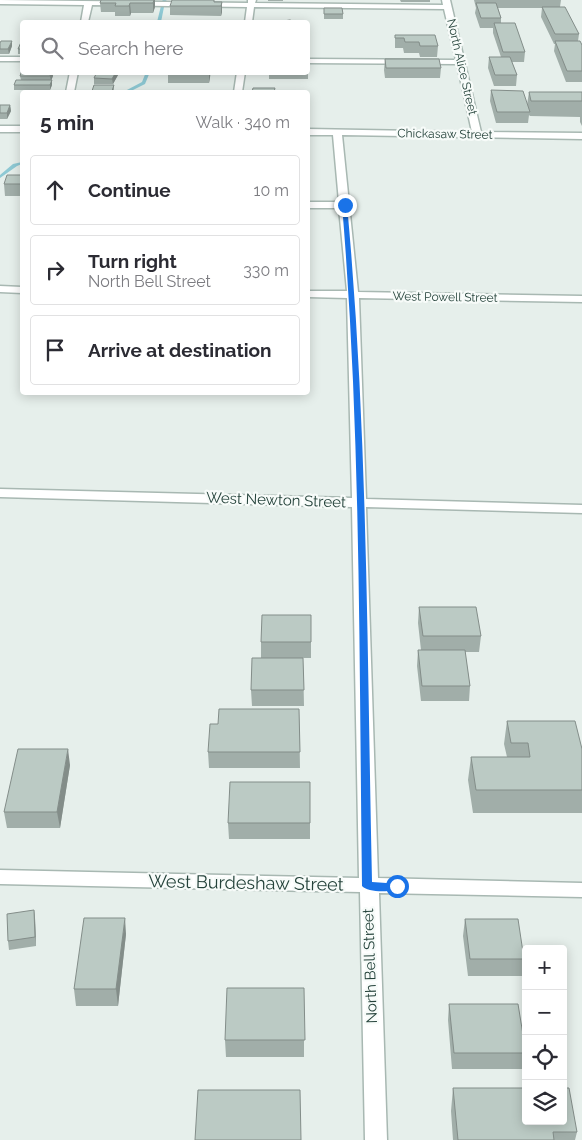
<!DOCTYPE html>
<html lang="en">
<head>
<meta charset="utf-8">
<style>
  :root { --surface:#fff; --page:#f2f2f3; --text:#2b2b33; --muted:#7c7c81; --line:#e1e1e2 }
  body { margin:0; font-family:Raleway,sans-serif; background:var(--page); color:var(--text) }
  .controls { position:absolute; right:15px; bottom:15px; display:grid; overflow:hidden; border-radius:5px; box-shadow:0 2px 12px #0003 }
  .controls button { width:45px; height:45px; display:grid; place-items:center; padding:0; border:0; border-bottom:1px solid var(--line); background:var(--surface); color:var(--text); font:25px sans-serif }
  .stop { position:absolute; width:15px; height:15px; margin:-11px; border:4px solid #1a73e8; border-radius:50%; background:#fff }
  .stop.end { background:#1a73e8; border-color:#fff; box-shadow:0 1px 5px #0008 }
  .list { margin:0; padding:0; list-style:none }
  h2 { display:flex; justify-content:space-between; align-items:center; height:65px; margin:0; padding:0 20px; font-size:21px }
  h2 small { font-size:16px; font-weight:400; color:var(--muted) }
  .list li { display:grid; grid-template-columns:32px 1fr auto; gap:15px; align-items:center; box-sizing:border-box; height:70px; margin:0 10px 10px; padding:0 10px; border:1px solid var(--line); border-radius:5px }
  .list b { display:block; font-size:19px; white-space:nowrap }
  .list p { margin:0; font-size:16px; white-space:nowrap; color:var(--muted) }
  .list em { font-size:16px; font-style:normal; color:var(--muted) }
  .icon { flex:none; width:28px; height:28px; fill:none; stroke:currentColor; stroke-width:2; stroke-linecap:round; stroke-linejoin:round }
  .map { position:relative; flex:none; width:582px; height:1140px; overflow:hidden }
  .search { position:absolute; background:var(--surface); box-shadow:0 2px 12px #0003; left:20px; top:20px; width:290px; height:55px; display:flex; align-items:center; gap:12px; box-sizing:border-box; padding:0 18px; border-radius:5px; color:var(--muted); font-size:19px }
  .panel { position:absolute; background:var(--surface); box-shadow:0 2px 12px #0003; left:20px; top:90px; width:290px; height:305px; border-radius:5px }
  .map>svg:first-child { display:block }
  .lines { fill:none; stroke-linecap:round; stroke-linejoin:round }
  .stream { fill:#8ec9d4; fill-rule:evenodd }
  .minor-casing { stroke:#a8b8b2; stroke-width:3 }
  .minor { fill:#fff; fill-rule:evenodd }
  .wall { fill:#a1aea9 }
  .shaded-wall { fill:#838d89 }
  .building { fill:#bbcac4; stroke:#838d89 }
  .route { fill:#1a73e8 }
  .labels { text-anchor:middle; stroke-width:4.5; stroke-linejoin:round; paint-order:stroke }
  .far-street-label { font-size:12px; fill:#24423a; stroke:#f7fbf9 }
  .street-label { font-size:15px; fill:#24423a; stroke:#f7fbf9 }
  .near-street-label { font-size:18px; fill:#24423a; stroke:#f7fbf9 }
</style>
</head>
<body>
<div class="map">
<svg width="582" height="1140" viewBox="0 0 582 1140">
  <rect width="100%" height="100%" fill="#e6efeb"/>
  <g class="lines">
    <!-- stream -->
    <path class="stream" d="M163,0H167L164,2L162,1Z
      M161,6L164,7L161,22H157Z
      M146,72H150L145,84L129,92H125V91L142,82Z
      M22,162V164L17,166L0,178V175L13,164Z"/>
    <defs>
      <path id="minor" d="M0,0L248,3V0H256L255,3L443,5L442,0H450L481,132L582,133V139L342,135L358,292L582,296V302L359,298L366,499L582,505V513L366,507L378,878L582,883V897L379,893L387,1140H365L360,892L0,884V870L359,878L352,507L0,497V489L352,498L347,298L308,297V291H347L339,208H308V202H339L333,135H308V129L472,132L457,64L308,63V59L456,60L444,9L254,7L252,22H245L247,7L92,5L88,22H81L84,5L0,4Z
        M0,57H22V61H0Z
        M70,72H78L74,92H66Z
        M237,72H245L242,92H234Z
        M0,126H22V132H0Z
        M0,286L22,287V293L0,292Z"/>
    </defs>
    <!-- minor casing -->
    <use href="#minor" class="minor-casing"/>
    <!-- minor -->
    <use href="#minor" class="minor"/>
  </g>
  <!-- wall -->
  <path class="wall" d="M155,0V7L153,13H131L130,16H115V12H101L100,3Z
    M268,0H283V1H268Z
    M400,0H430V2H401Z
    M474,0H561L560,7L579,34L578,41L582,45V82H566L554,51L555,44H554L541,17L542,8H498L501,18V23L525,52L524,62H512L517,75L516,86H494L488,68L489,57H501L493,33V28H480L475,13L476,8Z
    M214,2H222V12L221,16L170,15V6Z
    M324,8L343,14V19H324Z
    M395,35L438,46L437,57H420L419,53H404L403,48H395Z
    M22,40V54H18V49Z
    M0,43L12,46L9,54H0Z
    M385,59L441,68L440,78H385L384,70Z
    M308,64V79H269V72H308Z
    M22,72H52L53,76L51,80L52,85L50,90H14V85L21,80L20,76Z
    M97,72H118V75L113,84H94V78Z
    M168,72H211L209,83H168Z
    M114,85V92H92V91Z
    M491,90L527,105L529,92H582V126L580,122V117L530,116L529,115L528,123H496L490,101Z
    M0,105H10L11,111L7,119H0Z
    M22,175V196H5L4,184Z
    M419,607L481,636L479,652H465L470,686L469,701H421L417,666L418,650H421L418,623Z
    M261,642H311V658H303L304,706H252L251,690L261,658Z
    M299,709L300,768H209L208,752Z
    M507,721L582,749V813H473L468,780L471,757H507L504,744Z
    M70,765L60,828H7L4,812Z
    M228,823H310V839H229Z
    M34,910L35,918L36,946L9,950L8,941Z
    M465,919L524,959L522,976H468L463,936Z
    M126,934L118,1006H76L74,989Z
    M304,988V1057H226L225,1040Z
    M449,1004L526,1053L523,1069H452L448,1020Z
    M453,1088L577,1132L575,1140H453L451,1111Z"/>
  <!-- shaded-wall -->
  <path class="shaded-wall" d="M154,0H155V7L153,13V3Z
    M222,2V12L221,16V6Z
    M130,3L131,13L130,16L129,6Z
    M12,41V46L9,54L8,49Z
    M51,72H52L53,76L51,81L50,76Z
    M116,72H118V75L113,84L112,79Z
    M209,72H210V77L209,83Z
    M52,80V85L50,90V85Z
    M10,105L11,111L7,119V113Z
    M68,749L70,765L60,828L57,812Z
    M34,910L35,918L36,946L35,937Z
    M125,918L126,934L118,1006L116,989Z"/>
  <!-- building -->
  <path class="building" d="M101,0H154L153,3H130L129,6H115L116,3H100Z
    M172,0H214V2H222L221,6H170Z
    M476,3H496L501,18H481Z
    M542,7H565L579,34H555Z
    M324,8H342L343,14H324Z
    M290,20L295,22H277Z
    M200,21H229L228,22H199Z
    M494,23H515L525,52H503Z
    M395,35H435L438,46H420L419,42H405L404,38H395Z
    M22,40V49H18Z
    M1,41H12L8,49H0V43Z
    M555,41H580L582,45V71H567Z
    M489,57H510L517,75H495Z
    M385,59H439L441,68H386Z
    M22,70V72H51L50,76H20Z
    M97,72H116L112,79L94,78Z
    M209,72V73H168V72Z
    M16,80H52L50,85H14Z
    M94,85H114L112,91H92Z
    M253,88H275L274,92H252Z
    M491,90L523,91L530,112H497Z
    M529,92H582V101H531Z
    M0,105H10L7,113H0Z
    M7,175H22V184H4Z
    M419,607H476L481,636H423Z
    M262,615H311V642H261Z
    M418,650H465L470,686H422Z
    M252,658H303L304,690H251Z
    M219,709H299L300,752H208L210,724H218Z
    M507,721H575L582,749V790H476L471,757H530L528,743H511Z
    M18,749H68L57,812H4Z
    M230,782H310V823H228Z
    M34,910L35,937L8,941L7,914Z
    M84,918H125L116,989H74Z
    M465,919H518L524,959H470Z
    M227,988H304L305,1040H225Z
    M449,1004H518L526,1053H454Z
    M453,1088H526V1121H563V1088H569L577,1132H553L554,1140H458Z
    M198,1090H300L301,1140H195Z"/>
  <!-- route -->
  <path class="route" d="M345,203L347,205C368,430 367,657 372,882L401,884L402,886C396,893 368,893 362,886C359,659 361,431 342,205Z"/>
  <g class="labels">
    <!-- far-street labels -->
    <g class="far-street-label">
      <text transform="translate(462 67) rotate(77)" y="4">North Alice Street</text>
      <text transform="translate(445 134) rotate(1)" y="4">Chickasaw Street</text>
      <text transform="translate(445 297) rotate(1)" y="4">West Powell Street</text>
    </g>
    <!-- street labels -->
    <g class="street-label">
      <text transform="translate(276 500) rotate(2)" y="5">West Newton Street</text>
      <text transform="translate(370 966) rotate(-92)" y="5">North Bell Street</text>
    </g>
    <!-- near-street labels -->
    <g class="near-street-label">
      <text transform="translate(246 883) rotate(1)" y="6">West Burdeshaw Street</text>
    </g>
  </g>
</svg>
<div class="controls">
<button>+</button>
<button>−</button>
<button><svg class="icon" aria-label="locate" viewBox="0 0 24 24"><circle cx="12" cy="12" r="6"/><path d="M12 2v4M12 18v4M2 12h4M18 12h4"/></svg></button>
<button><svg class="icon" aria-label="layers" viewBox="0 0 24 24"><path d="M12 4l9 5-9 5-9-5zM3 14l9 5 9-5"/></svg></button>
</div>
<div class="stop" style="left:397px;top:886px"></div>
<div class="stop end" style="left:345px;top:205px"></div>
<div class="search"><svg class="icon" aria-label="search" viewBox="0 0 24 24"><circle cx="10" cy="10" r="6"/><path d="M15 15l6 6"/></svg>Search here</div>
<section class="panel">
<h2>5 min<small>Walk · 340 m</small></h2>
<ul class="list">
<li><svg class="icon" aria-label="ahead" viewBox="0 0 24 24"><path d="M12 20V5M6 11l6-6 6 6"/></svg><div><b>Continue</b></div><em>10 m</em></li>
<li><svg class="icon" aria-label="right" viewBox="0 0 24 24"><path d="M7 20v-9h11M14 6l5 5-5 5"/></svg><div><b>Turn right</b><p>North Bell Street</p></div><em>330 m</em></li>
<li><svg class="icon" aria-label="arrive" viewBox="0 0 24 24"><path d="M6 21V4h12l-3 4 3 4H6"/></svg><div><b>Arrive at destination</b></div></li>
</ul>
</section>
</div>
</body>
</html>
